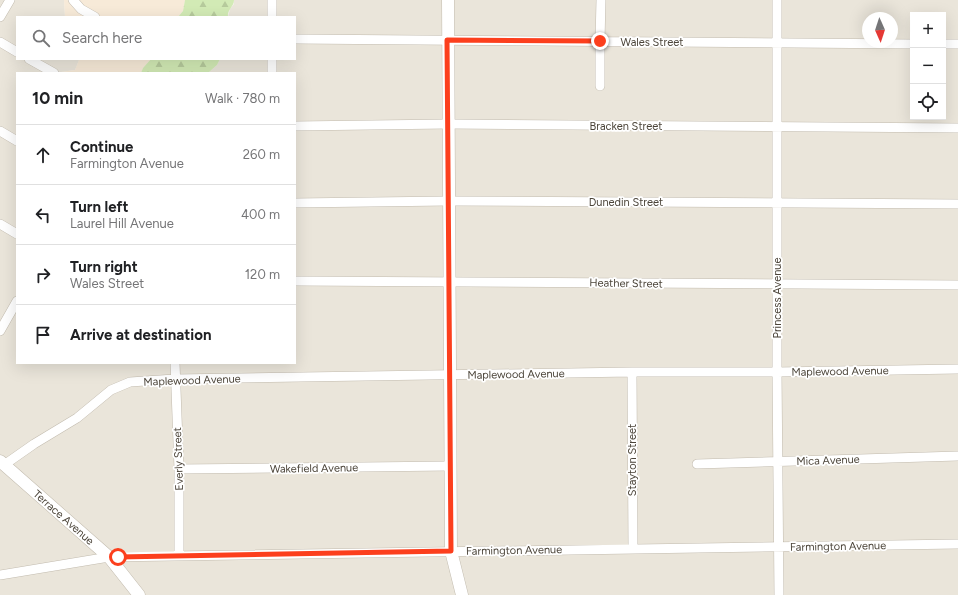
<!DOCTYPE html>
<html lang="en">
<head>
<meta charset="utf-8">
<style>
  :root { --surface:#fff; --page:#f2f2f2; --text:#202124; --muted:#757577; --line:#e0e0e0 }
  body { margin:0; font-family:Figtree,sans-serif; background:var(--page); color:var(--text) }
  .controls { position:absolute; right:12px; top:12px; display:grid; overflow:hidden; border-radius:0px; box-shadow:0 4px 16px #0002 }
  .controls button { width:36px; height:36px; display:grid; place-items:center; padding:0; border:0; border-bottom:1px solid var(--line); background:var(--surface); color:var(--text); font:20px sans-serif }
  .compass { position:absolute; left:862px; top:12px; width:36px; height:36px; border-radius:50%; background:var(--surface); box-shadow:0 4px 16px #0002; rotate:177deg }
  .stop { position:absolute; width:12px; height:12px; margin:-9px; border:3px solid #fc3f1d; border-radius:50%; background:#fff }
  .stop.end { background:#fc3f1d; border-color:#fff; box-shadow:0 1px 4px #0008 }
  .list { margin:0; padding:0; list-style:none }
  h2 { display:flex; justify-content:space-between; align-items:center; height:52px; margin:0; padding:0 16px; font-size:17px }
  h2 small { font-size:13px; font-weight:400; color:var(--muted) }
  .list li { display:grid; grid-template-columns:26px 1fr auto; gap:12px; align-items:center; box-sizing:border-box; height:60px; padding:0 16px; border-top:1px solid var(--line) }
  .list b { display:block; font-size:15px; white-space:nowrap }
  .list p { margin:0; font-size:13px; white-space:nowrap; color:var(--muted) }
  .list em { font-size:13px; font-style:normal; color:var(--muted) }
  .icon { flex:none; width:22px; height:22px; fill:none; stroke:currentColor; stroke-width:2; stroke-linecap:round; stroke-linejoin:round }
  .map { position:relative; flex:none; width:958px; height:595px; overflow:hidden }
  .search { position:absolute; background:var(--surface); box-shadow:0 4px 16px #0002; left:16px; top:16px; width:280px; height:44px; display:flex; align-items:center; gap:10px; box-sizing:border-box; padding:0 14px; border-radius:0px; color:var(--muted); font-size:15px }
  .panel { position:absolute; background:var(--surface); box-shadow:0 4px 16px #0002; left:16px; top:72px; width:280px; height:292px; border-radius:0px }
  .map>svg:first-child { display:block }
  .residential { fill:#eae5da; fill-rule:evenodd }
  .commercial { fill:#f7ead8 }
  .forest { fill:url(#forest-firs) }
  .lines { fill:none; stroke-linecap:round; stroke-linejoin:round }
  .minor-casing { stroke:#c2bbae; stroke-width:10 }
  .tertiary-casing { stroke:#c2bbae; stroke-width:13 }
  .minor { stroke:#fff; stroke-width:9 }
  .tertiary { stroke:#fff; stroke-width:12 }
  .route { stroke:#fc3f1d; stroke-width:5 }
  .labels { text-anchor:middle; stroke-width:3.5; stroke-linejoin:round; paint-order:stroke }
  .street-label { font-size:11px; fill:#4b4439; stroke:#fff }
</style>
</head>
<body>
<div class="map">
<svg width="958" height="595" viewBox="0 0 958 595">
  <defs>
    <pattern id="forest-firs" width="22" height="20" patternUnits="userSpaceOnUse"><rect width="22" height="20" fill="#d2eab5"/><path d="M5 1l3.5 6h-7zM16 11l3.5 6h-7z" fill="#b6ca9c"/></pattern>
  </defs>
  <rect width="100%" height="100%" fill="#f6f3ec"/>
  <!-- residential -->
  <path class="residential" d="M0,0H64L65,17H17V59L79,60L75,70L54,73H17V363H295V73H208L217,65L220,59H295V17H228L230,9L234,4V0H958V595H0ZM913,15H943V117H913ZM868,18H892V42H868Z"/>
  <!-- commercial -->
  <path class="commercial" d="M64,0H185L183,11L178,17H65Z
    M78,59H151L143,68L141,73H54L75,70L79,60Z"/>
  <!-- forest -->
  <path class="forest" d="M185,0H234C234,7 227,9 228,17H178L183,11Z
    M151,59H220L217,65L208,73H141L143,68Z"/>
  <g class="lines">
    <defs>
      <path id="minor" d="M73,0L81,9L95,17
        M272,0V17
        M777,0V372L779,595
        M0,17L10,0
        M295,39L913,44
        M0,42L17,52
        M943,44H958
        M29,59L54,73
        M272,73V59
        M600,86V41L601,0
        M295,126L448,124L958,128
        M0,131L17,141
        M295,203L448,201L958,204
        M0,224L17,234
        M295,281L958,285
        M0,331L17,301
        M175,363L179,469V556
        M632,372L633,549
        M697,464L958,456
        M4,465L34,444L77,418L111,390L130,382L175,379L632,372H777L958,369
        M179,469L450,466
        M0,575L109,557L958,544"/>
      <g id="tertiary">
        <path d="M448,0L451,551L462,595"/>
        <path id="s1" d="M0,461L109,557L139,595"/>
      </g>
    </defs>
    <!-- minor casing -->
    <use href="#minor" class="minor-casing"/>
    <!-- tertiary casing -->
    <use href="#tertiary" class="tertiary-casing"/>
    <!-- minor -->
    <use href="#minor" class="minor"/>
    <!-- tertiary -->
    <use href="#tertiary" class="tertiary"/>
  </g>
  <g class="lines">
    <!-- route -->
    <path class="route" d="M118,557L451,551L447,40L600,41"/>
  </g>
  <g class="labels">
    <!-- street labels -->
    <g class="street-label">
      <text x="652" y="46">Wales Street</text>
      <text x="626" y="130">Bracken Street</text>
      <text x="626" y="206">Dunedin Street</text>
      <text transform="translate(626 283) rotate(1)" y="4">Heather Street</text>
      <text transform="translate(777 298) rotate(-90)" y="4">Princess Avenue</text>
      <text transform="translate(840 371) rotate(-1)" y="4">Maplewood Avenue</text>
      <text transform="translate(516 374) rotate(-1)" y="4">Maplewood Avenue</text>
      <text transform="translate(192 380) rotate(-2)" y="4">Maplewood Avenue</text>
      <text transform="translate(178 459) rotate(-92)" y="4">Everly Street</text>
      <text transform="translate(632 460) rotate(-90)" y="4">Stayton Street</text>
      <text transform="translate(828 460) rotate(-2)" y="4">Mica Avenue</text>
      <text transform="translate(314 468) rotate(-1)" y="4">Wakefield Avenue</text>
      <text dy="4" stroke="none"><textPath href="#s1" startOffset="85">Terrace Avenue</textPath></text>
      <text transform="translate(838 546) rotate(-1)" y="4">Farmington Avenue</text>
      <text transform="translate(514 550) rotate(-1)" y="4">Farmington Avenue</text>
    </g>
  </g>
</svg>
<div class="controls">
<button>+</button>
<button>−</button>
<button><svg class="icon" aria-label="locate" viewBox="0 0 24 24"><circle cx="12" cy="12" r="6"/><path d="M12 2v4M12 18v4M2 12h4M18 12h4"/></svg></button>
</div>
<svg class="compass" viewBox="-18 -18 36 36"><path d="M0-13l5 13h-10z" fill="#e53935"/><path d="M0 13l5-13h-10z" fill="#757577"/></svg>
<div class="stop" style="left:118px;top:557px"></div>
<div class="stop end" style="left:600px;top:41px"></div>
<div class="search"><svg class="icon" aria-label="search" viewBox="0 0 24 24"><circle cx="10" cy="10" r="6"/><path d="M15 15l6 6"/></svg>Search here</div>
<section class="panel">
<h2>10 min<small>Walk · 780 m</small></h2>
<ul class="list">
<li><svg class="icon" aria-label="ahead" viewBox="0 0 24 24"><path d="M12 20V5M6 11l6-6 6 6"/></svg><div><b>Continue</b><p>Farmington Avenue</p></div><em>260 m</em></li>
<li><svg class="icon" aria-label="left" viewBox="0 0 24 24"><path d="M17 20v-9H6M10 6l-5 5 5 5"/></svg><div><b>Turn left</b><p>Laurel Hill Avenue</p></div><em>400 m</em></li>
<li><svg class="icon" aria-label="right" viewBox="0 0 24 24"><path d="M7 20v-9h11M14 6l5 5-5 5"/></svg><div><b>Turn right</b><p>Wales Street</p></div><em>120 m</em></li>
<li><svg class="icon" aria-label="arrive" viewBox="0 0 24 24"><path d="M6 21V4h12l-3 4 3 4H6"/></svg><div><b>Arrive at destination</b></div></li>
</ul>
</section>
</div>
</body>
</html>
